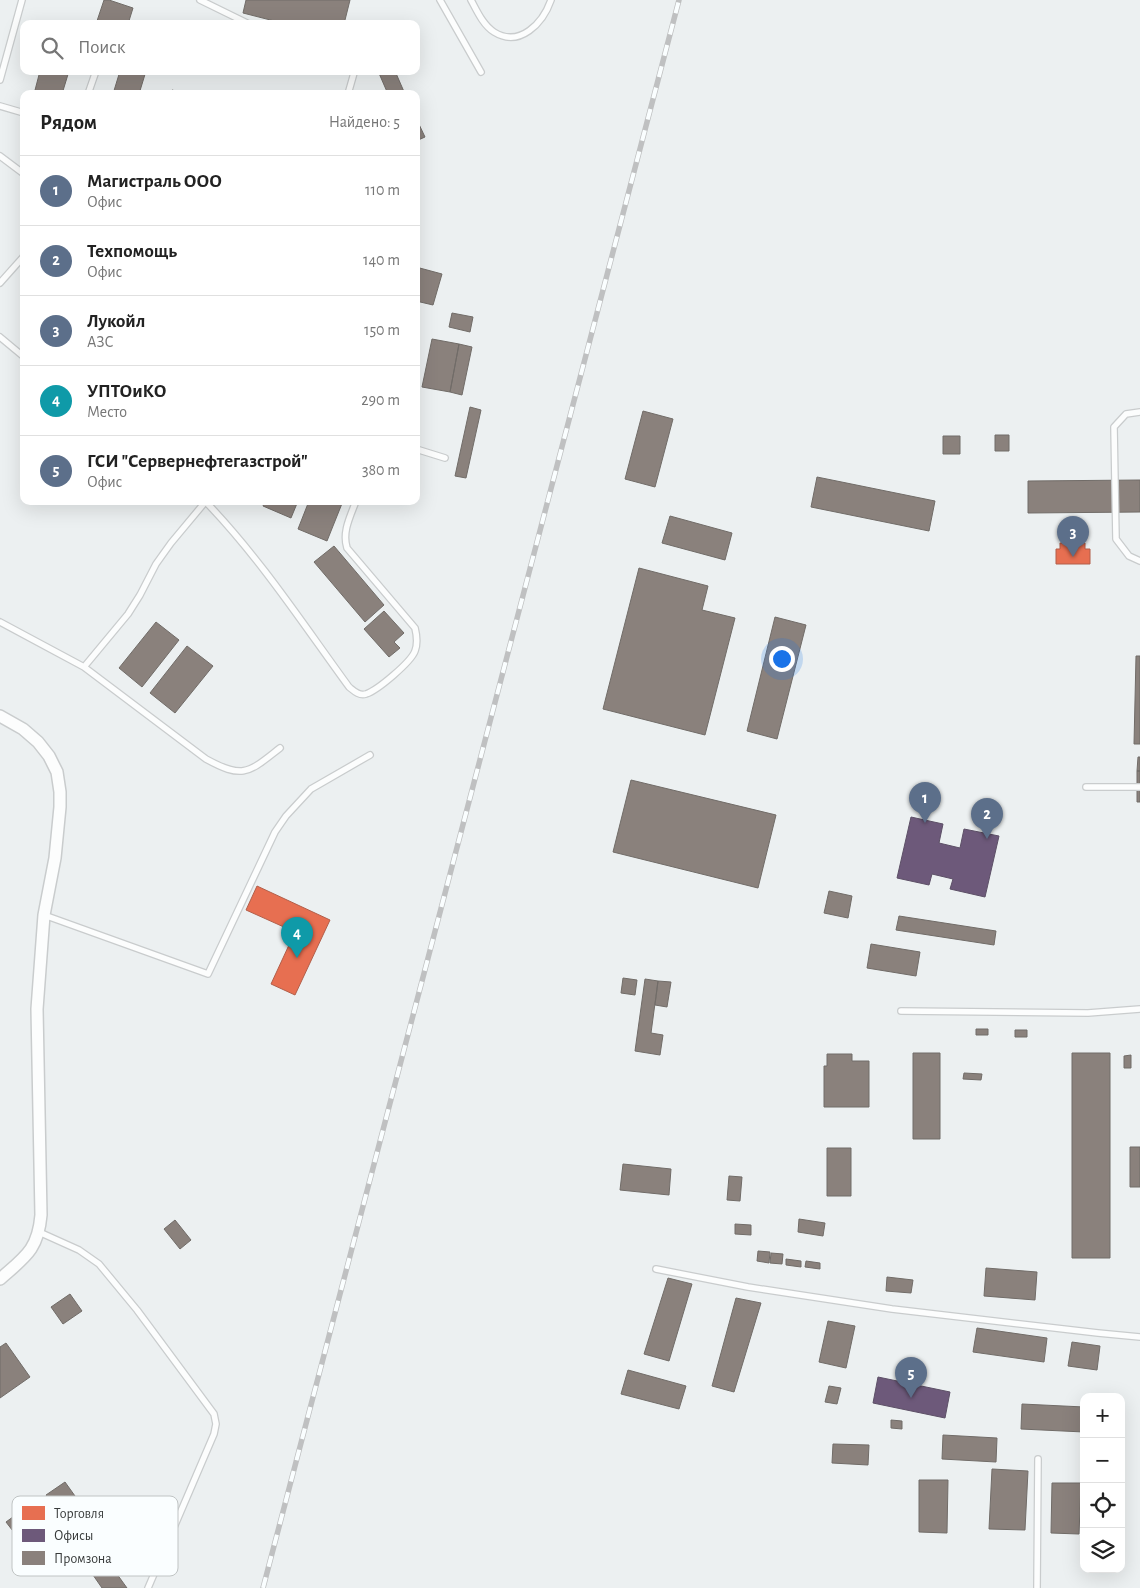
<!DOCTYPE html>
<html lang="ru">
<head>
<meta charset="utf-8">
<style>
  :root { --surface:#fff; --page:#f6f6f6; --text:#222; --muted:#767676; --line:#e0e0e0; --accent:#b45309 }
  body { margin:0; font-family:"Alegreya Sans",sans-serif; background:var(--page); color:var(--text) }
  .controls { position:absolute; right:15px; bottom:15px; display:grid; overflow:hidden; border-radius:10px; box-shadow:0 5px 20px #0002 }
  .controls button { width:45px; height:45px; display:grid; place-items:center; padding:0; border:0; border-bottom:1px solid var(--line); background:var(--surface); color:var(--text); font:25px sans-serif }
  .you { position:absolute; left:781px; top:658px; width:18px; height:18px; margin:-12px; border:4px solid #fff; border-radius:50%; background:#1a73e8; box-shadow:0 0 0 8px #1a73e833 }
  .badge { display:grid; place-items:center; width:32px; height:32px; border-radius:50%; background:var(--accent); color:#fff; font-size:16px; font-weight:700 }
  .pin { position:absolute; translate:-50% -41px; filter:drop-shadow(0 1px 2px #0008) }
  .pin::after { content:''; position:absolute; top:26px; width:18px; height:15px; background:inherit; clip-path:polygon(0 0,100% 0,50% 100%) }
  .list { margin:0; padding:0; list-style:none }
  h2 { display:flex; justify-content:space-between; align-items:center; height:65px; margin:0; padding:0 20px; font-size:21px }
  h2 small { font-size:16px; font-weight:400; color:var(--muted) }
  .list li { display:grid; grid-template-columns:32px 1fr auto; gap:15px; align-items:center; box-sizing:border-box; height:70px; padding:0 20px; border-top:1px solid var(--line) }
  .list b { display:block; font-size:19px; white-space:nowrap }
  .list p { margin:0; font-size:16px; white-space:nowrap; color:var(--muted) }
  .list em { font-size:16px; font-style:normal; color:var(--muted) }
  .icon { flex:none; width:28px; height:28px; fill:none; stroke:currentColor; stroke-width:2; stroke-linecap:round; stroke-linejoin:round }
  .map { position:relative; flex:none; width:1140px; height:1588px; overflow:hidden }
  .search { position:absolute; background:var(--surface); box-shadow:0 5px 20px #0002; left:20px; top:20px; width:400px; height:55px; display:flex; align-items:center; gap:12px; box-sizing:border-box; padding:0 18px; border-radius:10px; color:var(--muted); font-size:19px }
  .panel { position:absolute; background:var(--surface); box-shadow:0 5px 20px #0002; left:20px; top:90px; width:400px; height:415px; border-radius:10px }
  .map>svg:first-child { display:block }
  .shops { fill:#e76f51; stroke:#b25f4a }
  .offices { fill:#6d597a; stroke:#5d5067 }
  .industry { fill:#8a817c; stroke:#716c68 }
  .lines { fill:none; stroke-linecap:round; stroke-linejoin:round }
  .lane-casing { stroke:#c9cccd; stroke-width:8 }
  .street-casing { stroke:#c9cccd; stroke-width:14 }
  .lane { stroke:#fcfdfd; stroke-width:5.5 }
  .street { stroke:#fcfdfd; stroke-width:11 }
  .rail-casing { stroke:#bfc0c1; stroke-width:5.5 }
  .rail { stroke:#fafeff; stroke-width:4; stroke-dasharray:11; stroke-linecap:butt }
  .key { fill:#fafeff; stroke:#c0c4c4; stroke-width:1 }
  .key-label { font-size:14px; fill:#383b3b }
</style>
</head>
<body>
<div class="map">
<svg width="1140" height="1588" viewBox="0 0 1140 1588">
  <rect width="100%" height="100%" fill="#ecf0f1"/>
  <!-- shops -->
  <path class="shops" d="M1060,543H1085V549H1090V564H1056V549H1060Z
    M257,886L330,920L295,995L271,984L295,932L246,910Z"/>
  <!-- offices -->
  <path class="offices" d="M911,817L943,824L939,843L960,848L964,829L999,836L985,897L950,889L953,879L932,874L929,885L897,878Z
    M878,1377L950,1392L945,1418L873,1403Z"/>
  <!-- industry -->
  <path class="industry" d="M104,0H109L133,8L128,24H96Z
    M246,0H350L344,24H286L243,13Z
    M40,71H69L62,94H34Z
    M120,71H146L139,94H113Z
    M378,71H395L405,94H388Z
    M172,90L186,94H171Z
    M416,118L425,137L416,141Z
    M416,267L442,274L433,305L416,301Z
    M452,313L473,317L470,332L449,327Z
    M432,339L459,344L450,392L422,387Z
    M459,344L472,347L462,395L450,392Z
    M470,407L481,410L466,478L455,476Z
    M643,411L673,419L655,487L625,479Z
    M995,435H1009V451H995Z
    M943,436H960V454H943Z
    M817,477L935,501L929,531L811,507Z
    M1140,480V512L1028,513V481Z
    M265,501H298L291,518L263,506Z
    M309,501H343L327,541L298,529Z
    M670,516L732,533L725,560L662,543Z
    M334,546L384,605L365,622L314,562Z
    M639,568L708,586L702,610L735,618L705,735L603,709Z
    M384,611L404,633L394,642L400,648L389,657L364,629Z
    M775,617L806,625L777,739L747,731Z
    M156,622L179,640L142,687L119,668Z
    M187,646L213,666L175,713L150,693Z
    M1136,656H1140V744H1134Z
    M1138,757H1140V771H1137Z
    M1137,771H1140V802H1137Z
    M631,780L776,815L758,888L613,852Z
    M829,891L852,896L848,918L824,913Z
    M899,916L996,931L994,945L896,930Z
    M871,944L920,952L916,976L867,968Z
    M623,978L637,980L635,995L621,993Z
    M645,979L658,981L651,1033L663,1035L660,1055L635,1051Z
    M658,981L671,982L667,1007L655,1005Z
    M976,1029H988V1035H976Z
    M1015,1030H1027V1037H1015Z
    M913,1053H940V1139H913Z
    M1072,1053H1110V1258H1072Z
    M827,1054H852V1061H869V1107H824V1066H827Z
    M1131,1055V1068H1124V1056Z
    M964,1073L982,1074L981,1080L963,1079Z
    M1130,1147H1140V1187H1130Z
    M827,1148H851V1196H827Z
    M623,1164L671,1169L669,1195L620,1190Z
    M729,1176L742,1177L740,1201L727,1200Z
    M799,1219L825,1223L823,1236L798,1232Z
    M175,1220L191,1240L180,1249L164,1229Z
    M735,1224L751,1225V1235L735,1234Z
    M758,1251L770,1252L769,1263L757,1261Z
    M771,1253L783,1254L782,1264L770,1263Z
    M786,1259L801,1261V1267L786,1265Z
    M806,1261L820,1263V1269L805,1267Z
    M986,1268L1037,1272L1035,1300L984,1296Z
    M887,1277L913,1280L911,1293L886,1291Z
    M668,1278L692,1284L669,1361L644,1354Z
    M70,1294L82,1311L63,1324L51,1307Z
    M736,1298L761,1303L734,1392L712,1386Z
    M828,1321L855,1326L846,1368L819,1362Z
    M977,1328L1047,1338L1044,1362L973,1352Z
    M1072,1342L1100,1346L1097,1370L1068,1366Z
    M6,1343L30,1377L0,1398V1347Z
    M628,1370L686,1386L679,1409L621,1394Z
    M829,1386L841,1388L837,1404L825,1402Z
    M1022,1404L1084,1407V1432L1021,1429Z
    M891,1420L902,1421V1429L891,1428Z
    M943,1435L997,1438L996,1462L942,1459Z
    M833,1444L869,1445L868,1465L832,1463Z
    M992,1469L1028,1471L1025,1530L989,1529Z
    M919,1480H948L947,1533L919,1532Z
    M65,1482L75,1496L57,1510L46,1495Z
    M1052,1483H1081L1079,1534L1051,1533Z
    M28,1506L50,1537L29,1552L6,1522Z
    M109,1563L127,1588H102L93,1575Z"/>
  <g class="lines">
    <defs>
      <path id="lane" d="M200,0L249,24
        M440,0L481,72
        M471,0C477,11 483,25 494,32C520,48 543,23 551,0
        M0,80L22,0
        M88,94L96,71
        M348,94L354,73L353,71
        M0,106L24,113
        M0,156L24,174
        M0,283L24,256
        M0,337L24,357
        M1140,412L1126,414L1114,427L1116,539L1129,556L1140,561
        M416,449L445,458
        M205,501C260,558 303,624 349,687C354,691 359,696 366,694C378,690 411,662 415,651C418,643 417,636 415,628L347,548C342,532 350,517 356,501
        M0,622L84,667L206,759C244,780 249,772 280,748
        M84,667L128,614L140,595L156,564L171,543L206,501
        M1086,787H1140
        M44,915L208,974L275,832L286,816L311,789L370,755
        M901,1011L1088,1013L1140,1009
        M39,1232L79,1250L99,1264L137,1310L214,1414L216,1424L214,1434L148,1588
        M656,1269L748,1287L892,1309L1098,1333L1140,1337
        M1037,1588L1038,1459"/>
      <path id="street" d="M0,716L23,729L38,742L49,756L57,772L60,792V807L55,858L44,915L37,1009L41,1215C38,1250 25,1257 0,1279"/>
    </defs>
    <!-- lane casing -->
    <use href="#lane" class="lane-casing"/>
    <!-- street casing -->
    <use href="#street" class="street-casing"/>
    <!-- lane -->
    <use href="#lane" class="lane"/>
    <!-- street -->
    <use href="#street" class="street"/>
    <defs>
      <path id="rail" d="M263,1588L679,0"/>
    </defs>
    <!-- rail casing -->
    <use href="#rail" class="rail-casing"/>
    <!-- rail -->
    <use href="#rail" class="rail"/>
  </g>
  <!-- legend -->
  <rect x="12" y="1496" width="166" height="80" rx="8" class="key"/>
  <rect x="22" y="1506" width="23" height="14" fill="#e76f51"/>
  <rect x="22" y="1529" width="23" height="13" fill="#6d597a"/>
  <rect x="22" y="1551" width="23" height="14" fill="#8a817c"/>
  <g class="key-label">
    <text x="54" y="1518">Торговля</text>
    <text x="54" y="1540">Офисы</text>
    <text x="54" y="1563">Промзона</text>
  </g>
</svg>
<div class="controls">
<button>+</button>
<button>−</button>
<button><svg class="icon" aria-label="locate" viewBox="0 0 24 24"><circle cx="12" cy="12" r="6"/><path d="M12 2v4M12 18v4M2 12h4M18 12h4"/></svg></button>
<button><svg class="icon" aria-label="layers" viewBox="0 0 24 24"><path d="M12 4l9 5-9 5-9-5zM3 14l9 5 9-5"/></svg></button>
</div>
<div class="you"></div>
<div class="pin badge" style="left:925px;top:823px;background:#5c6f8a">1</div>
<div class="pin badge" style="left:987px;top:839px;background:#5c6f8a">2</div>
<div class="pin badge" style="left:1073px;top:557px;background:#5c6f8a">3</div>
<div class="pin badge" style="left:297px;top:958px;background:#0f9aa8">4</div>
<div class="pin badge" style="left:911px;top:1398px;background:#5c6f8a">5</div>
<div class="search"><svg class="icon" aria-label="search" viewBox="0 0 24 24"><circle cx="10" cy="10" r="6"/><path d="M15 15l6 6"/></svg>Поиск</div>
<section class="panel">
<h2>Рядом<small>Найдено: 5</small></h2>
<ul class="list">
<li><span class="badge" style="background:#5c6f8a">1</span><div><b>Магистраль ООО</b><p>Офис</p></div><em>110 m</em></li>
<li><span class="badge" style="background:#5c6f8a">2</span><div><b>Техпомощь</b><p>Офис</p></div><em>140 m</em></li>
<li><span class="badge" style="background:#5c6f8a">3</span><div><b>Лукойл</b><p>АЗС</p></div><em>150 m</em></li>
<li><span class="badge" style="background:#0f9aa8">4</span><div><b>УПТОиКО</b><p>Место</p></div><em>290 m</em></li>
<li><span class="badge" style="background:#5c6f8a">5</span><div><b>ГСИ &quot;Сервернефтегазстрой&quot;</b><p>Офис</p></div><em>380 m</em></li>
</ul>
</section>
</div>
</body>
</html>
